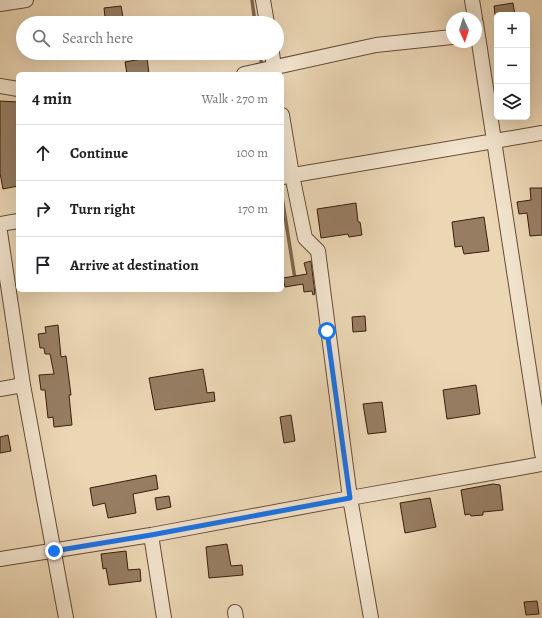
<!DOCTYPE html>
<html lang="en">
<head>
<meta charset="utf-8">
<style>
  :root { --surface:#fff; --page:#f6f6f6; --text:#202124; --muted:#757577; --line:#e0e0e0 }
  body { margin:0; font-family:Alegreya,serif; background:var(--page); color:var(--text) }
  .controls { position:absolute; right:12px; top:12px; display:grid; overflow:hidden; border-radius:6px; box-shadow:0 4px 16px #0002 }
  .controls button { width:36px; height:36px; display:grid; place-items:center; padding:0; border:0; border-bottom:1px solid var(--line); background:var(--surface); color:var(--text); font:20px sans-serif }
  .compass { position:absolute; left:446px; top:12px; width:36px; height:36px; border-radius:50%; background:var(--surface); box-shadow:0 4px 16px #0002; rotate:176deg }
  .stop { position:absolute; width:12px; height:12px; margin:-9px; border:3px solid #1a73e8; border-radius:50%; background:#fff }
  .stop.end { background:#1a73e8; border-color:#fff; box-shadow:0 1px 4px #0008 }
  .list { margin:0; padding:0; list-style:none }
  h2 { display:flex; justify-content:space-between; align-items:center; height:52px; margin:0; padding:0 16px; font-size:17px }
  h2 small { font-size:13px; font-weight:400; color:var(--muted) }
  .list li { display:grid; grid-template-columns:26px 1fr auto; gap:12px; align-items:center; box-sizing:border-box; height:56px; padding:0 16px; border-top:1px solid var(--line) }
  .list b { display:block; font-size:15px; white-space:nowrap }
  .list em { font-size:13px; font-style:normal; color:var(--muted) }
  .icon { flex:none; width:22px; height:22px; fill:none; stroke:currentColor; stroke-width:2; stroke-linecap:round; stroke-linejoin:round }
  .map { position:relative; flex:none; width:542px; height:618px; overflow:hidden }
  .search { position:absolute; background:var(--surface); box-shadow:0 4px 16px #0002; left:16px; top:16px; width:268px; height:44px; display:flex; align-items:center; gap:10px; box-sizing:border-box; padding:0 14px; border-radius:22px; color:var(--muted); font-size:15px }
  .panel { position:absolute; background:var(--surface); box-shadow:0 4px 16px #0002; left:16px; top:72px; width:268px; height:220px; border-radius:6px }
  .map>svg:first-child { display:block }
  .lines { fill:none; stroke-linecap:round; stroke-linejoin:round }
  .stream { stroke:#80674e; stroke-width:3.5 }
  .building { fill:#977e63; stroke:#3a1e0b }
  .street-casing { stroke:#664c36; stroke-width:16 }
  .street { stroke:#f3e5cf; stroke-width:14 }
  .route { stroke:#1a73e8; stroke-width:5 }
</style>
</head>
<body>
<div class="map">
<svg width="542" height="618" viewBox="0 0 542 618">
  <rect width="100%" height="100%" fill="#ecd7b5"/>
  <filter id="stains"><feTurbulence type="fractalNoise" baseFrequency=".005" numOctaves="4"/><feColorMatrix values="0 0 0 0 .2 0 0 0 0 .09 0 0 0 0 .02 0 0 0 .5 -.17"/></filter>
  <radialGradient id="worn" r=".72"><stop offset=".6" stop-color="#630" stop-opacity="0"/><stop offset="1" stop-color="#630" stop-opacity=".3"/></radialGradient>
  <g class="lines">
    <!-- stream -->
    <path class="stream" d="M252,0L255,23
      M260,53L261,61
      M282,197L295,279"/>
  </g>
  <!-- building -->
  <path class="building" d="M513,3L515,15H495L494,6Z
    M121,6L124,23H114L113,21L112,22L111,17H105L104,8Z
    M147,58L149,74H127L125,62Z
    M0,101L18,102V186L3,189L0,173Z
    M530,188H542V235L530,236L527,213L519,214L517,202L531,200Z
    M356,203L358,222H360L362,235L349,237L348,234L321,238L317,209Z
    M484,217L489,251L464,254L462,246L455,247L452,222Z
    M311,261L315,294L313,295L312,291L304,292L303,284L285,287L283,278L307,274L304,263Z
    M365,316L366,331L353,332L352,317Z
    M58,325L61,357L66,356L71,395H69L72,425L54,427L53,417L48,418L45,390H41L39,375L54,374L50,354H45L44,348H40L38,334L46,333L45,327Z
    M203,369L207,393L214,392L215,401L155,410L149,378Z
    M476,385L480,414L447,419L443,390Z
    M382,402L386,432L368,434L363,404Z
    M291,415L295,441L284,443L280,417Z
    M8,435L11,451L0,453V437Z
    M156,475L158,489L133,494L136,513L108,518L105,503L93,506L90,488Z
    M493,484L500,485L503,510L483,512V515L471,516L470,514L465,515L461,490Z
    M169,496L171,507L157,510L155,498Z
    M430,498L436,527L405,533L400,503Z
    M227,544L231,566L242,565L243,575L209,578L206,547Z
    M126,551L128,570L140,569L141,581L109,585L106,568L103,569L101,554Z
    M537,601L539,614L526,615L524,602Z"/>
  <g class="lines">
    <defs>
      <path id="street" d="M263,0L267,23
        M472,0L475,18
        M0,4L26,0
        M476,23L542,454
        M272,53L275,74
        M244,74L376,45L452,37
        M0,86L18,89
        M282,115L292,175L305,238L318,251L350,498L371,618
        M282,177L542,133
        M0,224L18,221
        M0,232L23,385L66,618
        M0,389L23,385
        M151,535L164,618
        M0,559L151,535L350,498L542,464
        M235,612L236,618"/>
    </defs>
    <!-- street casing -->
    <use href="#street" class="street-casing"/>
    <!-- street -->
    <use href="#street" class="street"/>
  </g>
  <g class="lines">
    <!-- route -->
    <path class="route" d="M54,551L151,535L350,498L327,331"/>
  </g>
  <rect width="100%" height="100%" filter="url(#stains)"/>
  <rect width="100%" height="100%" fill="url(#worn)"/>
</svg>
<div class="controls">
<button>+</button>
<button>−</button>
<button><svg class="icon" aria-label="layers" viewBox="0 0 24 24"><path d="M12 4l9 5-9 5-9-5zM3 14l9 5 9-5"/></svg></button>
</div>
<svg class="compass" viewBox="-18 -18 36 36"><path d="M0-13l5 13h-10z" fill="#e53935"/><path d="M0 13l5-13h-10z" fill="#757577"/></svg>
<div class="stop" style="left:327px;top:331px"></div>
<div class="stop end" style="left:54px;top:551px"></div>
<div class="search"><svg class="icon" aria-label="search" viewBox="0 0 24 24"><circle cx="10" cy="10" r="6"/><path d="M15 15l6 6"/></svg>Search here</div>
<section class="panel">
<h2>4 min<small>Walk · 270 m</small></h2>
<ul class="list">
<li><svg class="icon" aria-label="ahead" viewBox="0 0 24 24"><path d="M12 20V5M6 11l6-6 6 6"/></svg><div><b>Continue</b></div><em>100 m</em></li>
<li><svg class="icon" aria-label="right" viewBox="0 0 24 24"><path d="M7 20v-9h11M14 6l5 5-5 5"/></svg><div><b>Turn right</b></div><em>170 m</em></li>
<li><svg class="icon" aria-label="arrive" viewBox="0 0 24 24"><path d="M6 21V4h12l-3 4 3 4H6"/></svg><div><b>Arrive at destination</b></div></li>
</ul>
</section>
</div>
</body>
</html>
